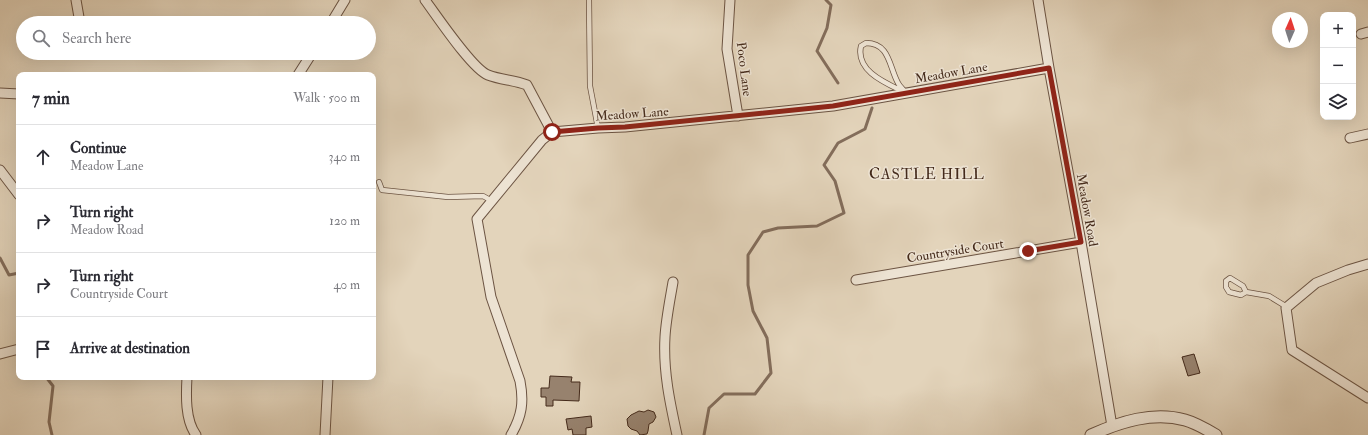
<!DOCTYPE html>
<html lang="en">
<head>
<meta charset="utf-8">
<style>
  :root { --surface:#fff; --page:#f7f7f7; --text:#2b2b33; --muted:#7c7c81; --line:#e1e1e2 }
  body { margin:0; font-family:"IM FELL Double Pica",serif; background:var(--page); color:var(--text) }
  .controls { position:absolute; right:12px; top:12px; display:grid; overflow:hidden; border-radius:8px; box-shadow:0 4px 16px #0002 }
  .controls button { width:36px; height:36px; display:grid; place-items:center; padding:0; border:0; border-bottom:1px solid var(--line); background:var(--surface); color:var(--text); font:20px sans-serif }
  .compass { position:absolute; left:1272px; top:12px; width:36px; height:36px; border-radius:50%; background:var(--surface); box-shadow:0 4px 16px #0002; rotate:3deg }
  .stop { position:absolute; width:12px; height:12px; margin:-9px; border:3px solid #8f2418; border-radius:50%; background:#fff }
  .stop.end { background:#8f2418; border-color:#fff; box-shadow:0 1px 4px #0008 }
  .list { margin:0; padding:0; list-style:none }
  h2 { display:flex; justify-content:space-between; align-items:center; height:52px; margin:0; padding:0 16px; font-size:17px }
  h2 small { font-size:13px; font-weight:400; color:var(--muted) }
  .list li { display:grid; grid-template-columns:26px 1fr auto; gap:12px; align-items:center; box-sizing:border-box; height:64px; padding:0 16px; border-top:1px solid var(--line) }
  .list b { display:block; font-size:15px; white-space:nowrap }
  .list p { margin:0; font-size:13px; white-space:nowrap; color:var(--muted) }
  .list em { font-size:13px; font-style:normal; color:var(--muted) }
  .icon { flex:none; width:22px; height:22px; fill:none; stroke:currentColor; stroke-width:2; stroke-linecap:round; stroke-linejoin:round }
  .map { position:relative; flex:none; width:1368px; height:435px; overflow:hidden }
  .search { position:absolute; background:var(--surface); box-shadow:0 4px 16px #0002; left:16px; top:16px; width:360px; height:44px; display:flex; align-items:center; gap:10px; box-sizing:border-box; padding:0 14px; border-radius:22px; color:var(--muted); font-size:15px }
  .panel { position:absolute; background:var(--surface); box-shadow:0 4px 16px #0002; left:16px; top:72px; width:360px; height:308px; border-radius:8px }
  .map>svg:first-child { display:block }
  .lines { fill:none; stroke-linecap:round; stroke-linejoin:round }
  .stream { stroke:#836d5b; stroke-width:3 }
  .building { fill:#97826e; stroke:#442a1b }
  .service-casing { stroke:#6c5443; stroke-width:6 }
  .minor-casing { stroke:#6c5443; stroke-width:11 }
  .tertiary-casing { stroke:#6c5443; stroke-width:13 }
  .service { stroke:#ede3d3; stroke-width:4.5 }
  .minor { stroke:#ede3d3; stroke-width:9 }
  .tertiary { stroke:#ede3d3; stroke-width:11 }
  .route { stroke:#8f2418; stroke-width:5 }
  .labels { text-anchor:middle; stroke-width:3; stroke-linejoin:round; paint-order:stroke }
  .street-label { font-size:13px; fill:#442a1b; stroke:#ede3d3 }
  .quarter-label { font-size:15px; letter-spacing:1px; fill:#442a1b; stroke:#ede3d3 }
</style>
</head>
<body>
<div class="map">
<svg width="1368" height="435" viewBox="0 0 1368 435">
  <rect width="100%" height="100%" fill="#e3d4bb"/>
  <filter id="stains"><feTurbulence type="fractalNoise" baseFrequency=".005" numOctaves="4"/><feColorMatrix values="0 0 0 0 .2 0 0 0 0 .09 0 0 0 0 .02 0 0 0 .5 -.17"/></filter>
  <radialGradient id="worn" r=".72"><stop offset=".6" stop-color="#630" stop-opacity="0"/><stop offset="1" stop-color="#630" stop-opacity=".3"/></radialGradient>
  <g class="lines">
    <!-- stream -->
    <path class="stream" d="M826,0L831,5L827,28L817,51L838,83
      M0,258L9,275L19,273
      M46,377L53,386L49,422L52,435
      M704,435L709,408L724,394H755L771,373L767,338L753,311L748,285V255L763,232L778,228L817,226L844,213L835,181L824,165L838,143L865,129L872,108"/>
  </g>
  <!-- building -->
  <path class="building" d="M1194,354L1200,373L1188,376L1182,357Z
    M550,376L572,377L571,382H580L579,401L553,400V406H546V397H541V388H549Z
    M648,410L654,412L656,417L653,422L649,424L648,431L647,434L640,435L637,431L631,429L628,426L627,419L631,415L639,411L644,412Z
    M591,416L592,427L586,428V435H573L572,429L568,430L566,419Z"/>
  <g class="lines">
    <defs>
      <path id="service" d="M589,0L590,86L598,128
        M866,43C890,43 889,67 898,83C900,87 904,90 906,93C888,84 855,72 861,46Z
        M379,182L382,190L448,197L483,196L492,201
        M1246,292L1241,295L1229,292L1226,287V281L1230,278L1243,286L1246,292L1269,296L1287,307"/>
      <path id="minor" d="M76,0L80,23
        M425,0C437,16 472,69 488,75C501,80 514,80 527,85L552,132
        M730,0L727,49L738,116
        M1038,0L1049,68L1081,242L1112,426
        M331,23L345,0
        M1361,34L1368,32
        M298,75L312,53
        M0,93L19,94
        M1350,138L1368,134
        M0,170L19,195
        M1368,264L1348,270L1316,283L1286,308L1292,350L1368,398
        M856,280L1081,242
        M673,282C670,300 666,319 665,337C663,371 670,403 677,435
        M0,354L19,349
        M187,377C186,395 185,420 196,435
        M325,435L328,377
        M511,435C522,416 524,402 520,381L491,297L477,219L542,140L552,132L598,128L625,127L833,106L1049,68"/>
      <path id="tertiary" d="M1091,435C1120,422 1153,411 1185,420C1196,423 1206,429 1216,435"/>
    </defs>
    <!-- service casing -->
    <use href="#service" class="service-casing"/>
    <!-- minor casing -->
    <use href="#minor" class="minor-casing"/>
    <!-- tertiary casing -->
    <use href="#tertiary" class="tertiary-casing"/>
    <!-- service -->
    <use href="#service" class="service"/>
    <!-- minor -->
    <use href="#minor" class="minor"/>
    <!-- tertiary -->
    <use href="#tertiary" class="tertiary"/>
  </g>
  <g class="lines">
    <!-- route -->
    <path class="route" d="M552,132L598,128L625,127L833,106L1049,68L1081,242L1028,251"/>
  </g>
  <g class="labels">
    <!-- street labels -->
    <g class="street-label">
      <text transform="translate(745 69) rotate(83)" y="5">Poco Lane</text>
      <text transform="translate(951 72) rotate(-10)" y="5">Meadow Lane</text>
      <text transform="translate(632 113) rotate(-4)" y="5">Meadow Lane</text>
      <text transform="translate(1088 210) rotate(80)" y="5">Meadow Road</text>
      <text transform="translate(955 250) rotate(-9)" y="5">Countryside Court</text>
    </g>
    <!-- quarter labels -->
    <g class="quarter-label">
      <text x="927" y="179">CASTLE HILL</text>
    </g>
  </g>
  <rect width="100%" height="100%" filter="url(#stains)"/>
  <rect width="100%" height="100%" fill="url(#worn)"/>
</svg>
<div class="controls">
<button>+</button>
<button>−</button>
<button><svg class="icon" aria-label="layers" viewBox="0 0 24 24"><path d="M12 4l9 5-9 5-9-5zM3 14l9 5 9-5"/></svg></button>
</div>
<svg class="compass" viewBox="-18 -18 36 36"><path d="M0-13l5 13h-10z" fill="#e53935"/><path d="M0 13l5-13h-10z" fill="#7c7c81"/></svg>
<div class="stop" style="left:552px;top:132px"></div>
<div class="stop end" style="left:1028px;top:251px"></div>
<div class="search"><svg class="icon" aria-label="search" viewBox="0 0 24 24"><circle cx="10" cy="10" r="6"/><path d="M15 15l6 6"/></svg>Search here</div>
<section class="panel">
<h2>7 min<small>Walk · 500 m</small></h2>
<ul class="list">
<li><svg class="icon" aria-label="ahead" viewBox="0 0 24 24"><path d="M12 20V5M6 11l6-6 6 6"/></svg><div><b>Continue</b><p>Meadow Lane</p></div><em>340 m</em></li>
<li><svg class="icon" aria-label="right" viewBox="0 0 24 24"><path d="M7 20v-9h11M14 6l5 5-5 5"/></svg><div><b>Turn right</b><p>Meadow Road</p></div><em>120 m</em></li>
<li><svg class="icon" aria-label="right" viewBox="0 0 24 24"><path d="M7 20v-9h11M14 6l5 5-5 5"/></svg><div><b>Turn right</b><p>Countryside Court</p></div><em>40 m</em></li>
<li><svg class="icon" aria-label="arrive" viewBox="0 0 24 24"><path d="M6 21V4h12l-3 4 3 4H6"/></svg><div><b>Arrive at destination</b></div></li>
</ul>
</section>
</div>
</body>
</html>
